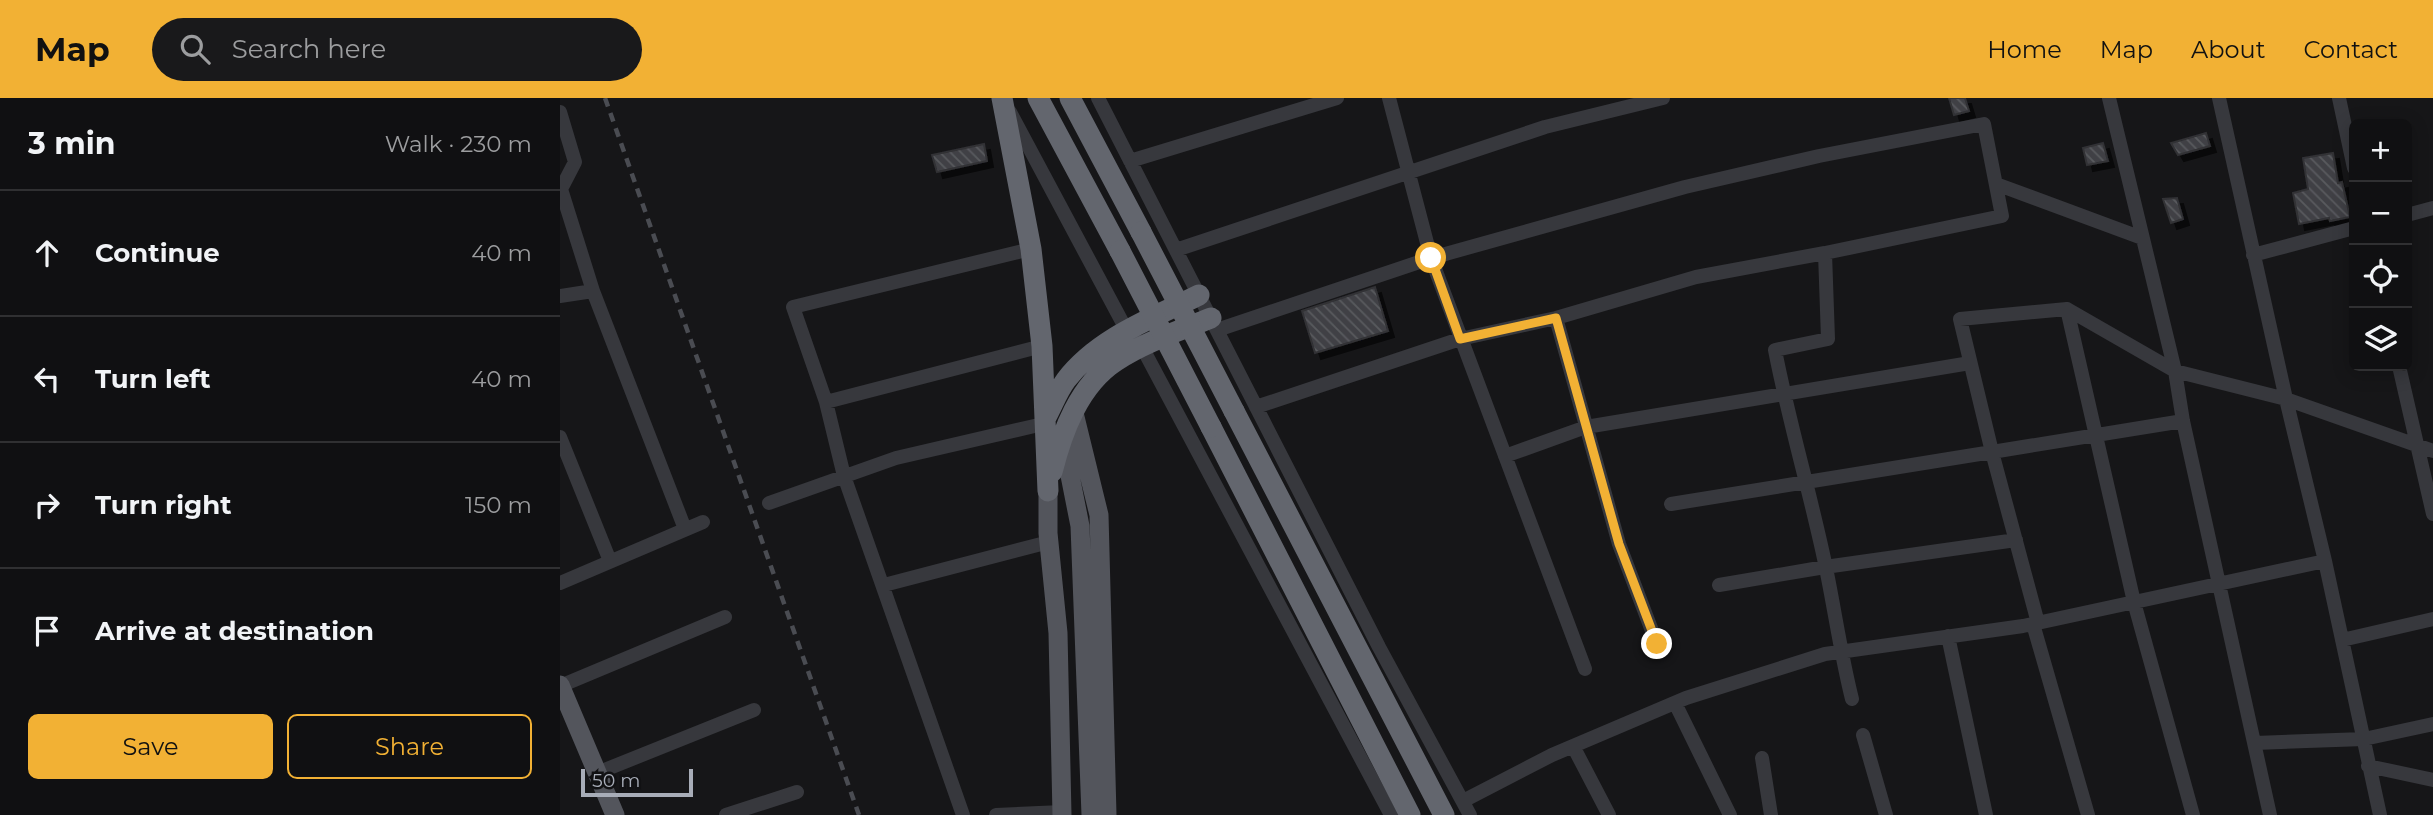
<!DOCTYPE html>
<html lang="en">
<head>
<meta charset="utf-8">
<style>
  :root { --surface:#101012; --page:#19191b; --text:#f1f3f6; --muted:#9c9d9f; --line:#303032; --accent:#f2b134 }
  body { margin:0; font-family:Montserrat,sans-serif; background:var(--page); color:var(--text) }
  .controls { position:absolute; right:21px; top:21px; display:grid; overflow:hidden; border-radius:10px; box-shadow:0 4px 18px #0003 }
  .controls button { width:63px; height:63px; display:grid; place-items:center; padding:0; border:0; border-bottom:2px solid var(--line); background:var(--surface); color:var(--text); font:35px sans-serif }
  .scale { position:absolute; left:21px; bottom:18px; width:112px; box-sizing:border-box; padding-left:7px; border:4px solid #a8adb8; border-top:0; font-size:19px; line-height:24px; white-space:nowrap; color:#a8adb8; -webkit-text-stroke:5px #111113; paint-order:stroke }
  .stop { position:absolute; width:21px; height:21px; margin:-16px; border:5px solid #f2b134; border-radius:50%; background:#fff }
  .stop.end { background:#f2b134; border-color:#fff; box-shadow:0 2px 7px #0008 }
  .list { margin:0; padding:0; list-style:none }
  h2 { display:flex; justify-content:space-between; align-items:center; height:91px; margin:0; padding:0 28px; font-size:30px }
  h2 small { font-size:23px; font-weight:400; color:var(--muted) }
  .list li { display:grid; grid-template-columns:46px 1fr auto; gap:21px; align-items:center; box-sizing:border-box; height:126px; padding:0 28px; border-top:2px solid var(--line) }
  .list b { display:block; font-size:26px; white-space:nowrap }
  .list em { font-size:23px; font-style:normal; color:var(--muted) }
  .actions { display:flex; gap:14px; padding:21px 28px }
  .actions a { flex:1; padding:16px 0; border:2px solid var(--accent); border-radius:10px; text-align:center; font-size:24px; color:var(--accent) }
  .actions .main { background:var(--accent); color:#111 }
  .icon { flex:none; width:38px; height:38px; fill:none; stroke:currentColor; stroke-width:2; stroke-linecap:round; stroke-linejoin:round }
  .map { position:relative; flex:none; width:1873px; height:717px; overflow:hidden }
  header { display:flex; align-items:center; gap:42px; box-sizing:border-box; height:98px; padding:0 35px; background:var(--accent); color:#111 }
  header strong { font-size:33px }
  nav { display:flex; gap:38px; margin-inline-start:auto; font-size:24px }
  .search { width:490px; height:63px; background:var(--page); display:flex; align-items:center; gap:18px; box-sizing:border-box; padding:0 24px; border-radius:38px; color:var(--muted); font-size:26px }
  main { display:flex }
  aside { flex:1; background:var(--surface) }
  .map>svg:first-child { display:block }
  .building { fill:url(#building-back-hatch); stroke:#303034; stroke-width:2; filter:url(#shadow) }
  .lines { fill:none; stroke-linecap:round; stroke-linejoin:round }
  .minor { stroke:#37383d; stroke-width:14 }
  .major { stroke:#53555c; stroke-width:19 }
  .highway { stroke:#63666e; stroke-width:21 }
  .rail { stroke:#4a4c52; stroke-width:4.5; stroke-dasharray:9 7; stroke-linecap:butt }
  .highway-bridge { stroke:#63666e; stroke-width:21 }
  .route { stroke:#f2b134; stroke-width:9 }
</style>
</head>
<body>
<header>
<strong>Map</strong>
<div class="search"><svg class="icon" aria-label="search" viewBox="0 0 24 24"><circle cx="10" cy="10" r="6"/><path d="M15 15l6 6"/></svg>Search here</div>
<nav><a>Home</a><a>Map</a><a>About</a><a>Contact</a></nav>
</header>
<main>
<aside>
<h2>3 min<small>Walk · 230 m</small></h2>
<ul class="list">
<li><svg class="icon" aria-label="ahead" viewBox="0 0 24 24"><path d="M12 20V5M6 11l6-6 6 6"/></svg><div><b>Continue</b></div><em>40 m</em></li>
<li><svg class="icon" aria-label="left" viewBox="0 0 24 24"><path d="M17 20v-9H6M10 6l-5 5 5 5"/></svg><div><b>Turn left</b></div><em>40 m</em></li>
<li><svg class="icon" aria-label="right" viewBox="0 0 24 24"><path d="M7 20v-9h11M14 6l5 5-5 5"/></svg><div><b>Turn right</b></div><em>150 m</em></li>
<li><svg class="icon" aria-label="arrive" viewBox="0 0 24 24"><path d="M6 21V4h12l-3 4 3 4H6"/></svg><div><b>Arrive at destination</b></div></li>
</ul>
<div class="actions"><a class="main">Save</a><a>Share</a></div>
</aside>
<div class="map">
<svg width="1873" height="717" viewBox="0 0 1873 717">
  <defs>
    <pattern id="building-back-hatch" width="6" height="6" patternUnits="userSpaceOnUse" patternTransform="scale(1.75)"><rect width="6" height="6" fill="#404145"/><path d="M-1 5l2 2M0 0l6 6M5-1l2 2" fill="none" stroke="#595a5e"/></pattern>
    <filter id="shadow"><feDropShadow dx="6" dy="6" stdDeviation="0" flood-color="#0009"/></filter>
  </defs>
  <rect width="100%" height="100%" fill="#161618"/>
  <!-- building -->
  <path class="building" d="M1389,0H1405L1409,13L1394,17Z
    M1646,35L1650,48L1618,57L1611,45Z
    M1543,45L1548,63L1527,67L1523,50Z
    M424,46L427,63L377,74L372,57Z
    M1773,55L1778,85L1782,84L1790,119L1770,123L1769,120L1739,126L1733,95L1748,91L1743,60Z
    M1617,100L1623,121L1611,125L1603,101Z
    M815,189L828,233L755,255L742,213Z"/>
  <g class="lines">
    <!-- minor -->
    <path class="minor" d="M538,0L819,549L910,717
      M829,0L871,160L1025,571
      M1549,0L1615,273L1623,323L1710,717
      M1659,0L1726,301L1765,463L1820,717
      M1779,0L1794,70
      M0,14L15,64L1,91L33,193
      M450,14L567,233L582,249L831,717
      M570,63L777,0
      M1436,86L1582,140
      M1847,117L1873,110
      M616,152L985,29L1103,0
      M1265,155L1268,241L1215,252C1229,325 1251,397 1266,470C1275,514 1281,557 1292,601
      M1693,157L1794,130
      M0,198L33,193L125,431
      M1507,211L1615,273L1726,301L1873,353
      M996,220L1059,446L1097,546
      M657,232L871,160L1125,89L1259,58L1424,26L1442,118L1265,155L1136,179L996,220L900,241L696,309
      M1839,268L1873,416
      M266,304L482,248
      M0,339L50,463
      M945,358L1026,329L1410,265
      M209,405L336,360L483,326
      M1111,406L1432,354L1400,221L1507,211L1574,504L1633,717
      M0,485L143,424
      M324,487L489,444
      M1159,487L1265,469L1456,442
      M1478,525L1432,354L1623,323
      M1473,526L1528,717
      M1388,538L1426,717
      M1782,542L1873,521
      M0,588L165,519
      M1115,605L1170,717
      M1303,637L1326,717
      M1695,645L1804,641L1873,626
      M1013,648L1049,717
      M1202,660L1211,717
      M1808,668L1873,682
      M37,675L194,612
      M903,703L992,657L1126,600L1265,556L1463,528L1765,463
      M166,717L237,694
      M403,717L284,378L266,304L233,209L471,151
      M436,717L502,714"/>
    <!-- major -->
    <path class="major" d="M514,315L539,417L547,717
      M502,337L520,428L531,717
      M488,393V435L498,535L502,717
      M0,587L55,717"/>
    <!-- highway -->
    <path class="highway" d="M442,0L471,151L482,248L488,393
      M478,0L560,153
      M510,0L581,134
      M674,313L884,717
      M485,321C492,309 497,294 506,282C538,240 593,220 639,197
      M651,329L850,717
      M492,374C502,334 519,287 556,263C585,244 619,233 651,220"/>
    <!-- rail -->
    <path class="rail" d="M45,0L299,717"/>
    <!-- highway-bridge -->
    <path class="highway-bridge" d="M581,134L674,313
      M560,153L651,329"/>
  </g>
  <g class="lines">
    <!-- route -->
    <path class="route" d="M871,160L900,241L996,220L1059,446L1097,546"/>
  </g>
</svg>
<div class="controls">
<button>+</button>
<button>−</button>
<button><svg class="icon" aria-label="locate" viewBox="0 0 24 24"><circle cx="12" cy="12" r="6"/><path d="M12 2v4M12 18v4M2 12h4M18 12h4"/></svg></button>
<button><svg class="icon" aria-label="layers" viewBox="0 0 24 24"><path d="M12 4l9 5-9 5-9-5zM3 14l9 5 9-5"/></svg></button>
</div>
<div class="scale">50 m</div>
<div class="stop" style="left:871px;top:160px"></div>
<div class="stop end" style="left:1097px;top:546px"></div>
</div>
</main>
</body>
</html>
